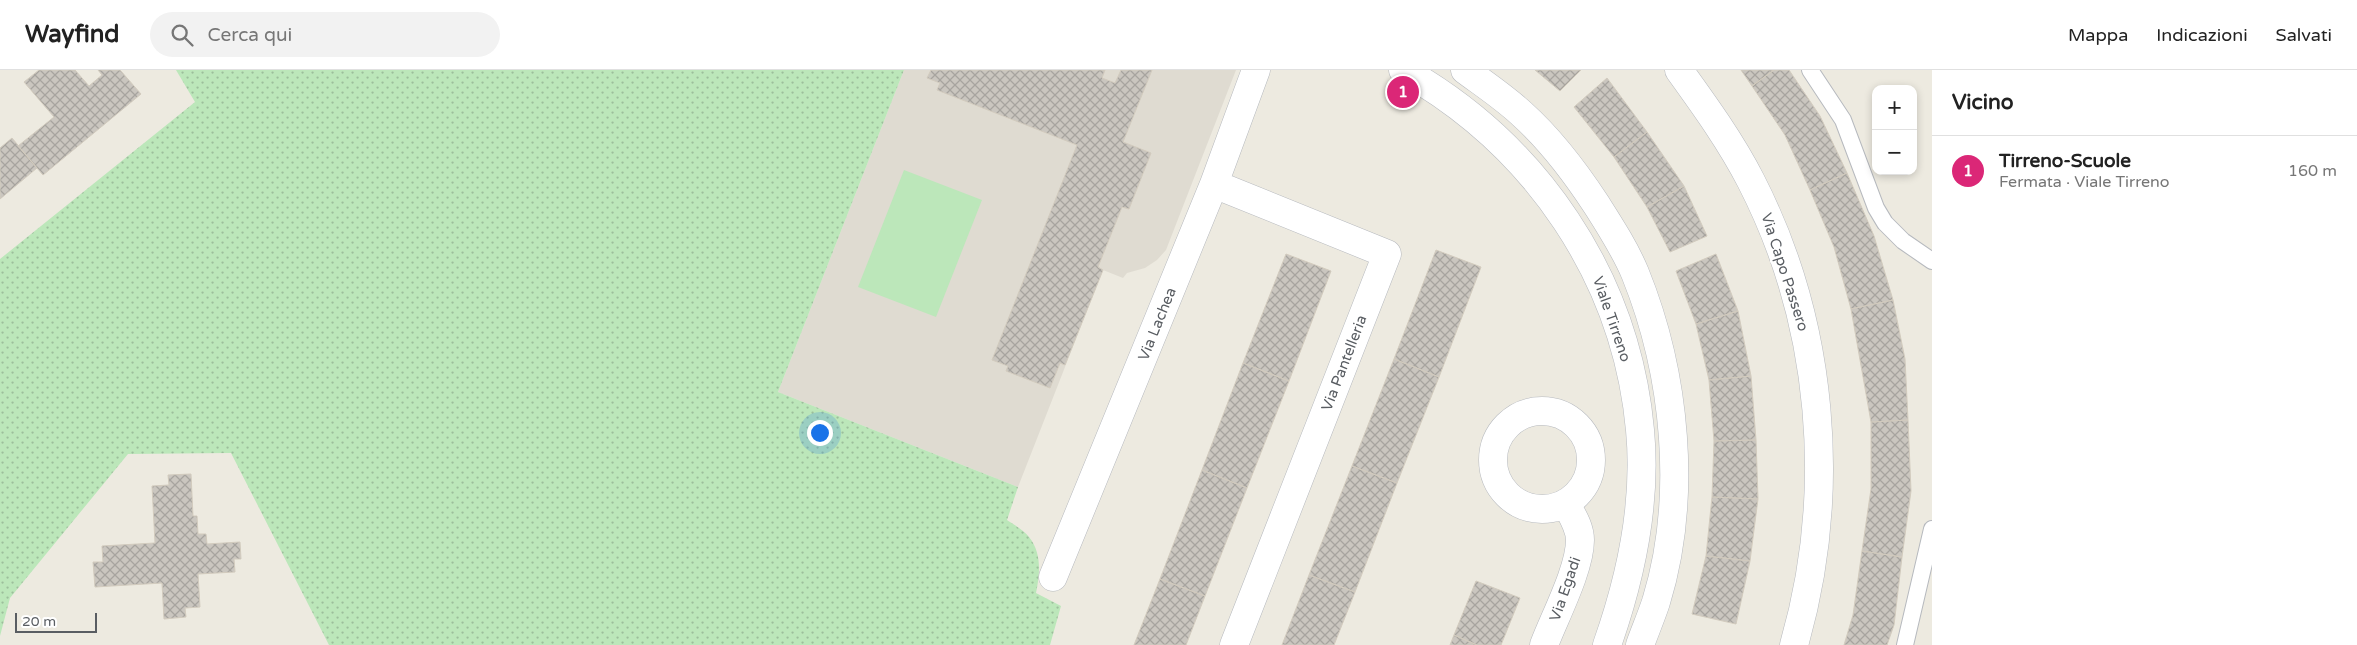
<!DOCTYPE html>
<html lang="it">
<head>
<meta charset="utf-8">
<style>
  :root { --surface:#fff; --page:#f2f2f2; --text:#222; --muted:#767676; --line:#e0e0e0; --accent:#db2777 }
  body { margin:0; font-family:"Varela Round",sans-serif; background:var(--page); color:var(--text) }
  .controls { position:absolute; right:15px; top:15px; display:grid; overflow:hidden; border-radius:10px; box-shadow:0 2px 8px #0003 }
  .controls button { width:45px; height:45px; display:grid; place-items:center; padding:0; border:0; border-bottom:1px solid var(--line); background:var(--surface); color:var(--text); font:25px sans-serif }
  .scale { position:absolute; left:15px; bottom:12px; width:82px; box-sizing:border-box; padding-left:5px; border:2px solid #595d62; border-top:0; font-size:14px; line-height:18px; white-space:nowrap; color:#595d62; -webkit-text-stroke:4px #fff; paint-order:stroke }
  .you { position:absolute; left:819px; top:362px; width:18px; height:18px; margin:-12px; border:4px solid #fff; border-radius:50%; background:#1a73e8; box-shadow:0 0 0 8px #1a73e833 }
  .badge { display:grid; place-items:center; width:32px; height:32px; border-radius:50%; background:var(--accent); color:#fff; font-size:16px; font-weight:700 }
  .pin { position:absolute; translate:-50% -50%; border:2px solid #fff; box-shadow:0 1px 5px #0006 }
  .list { margin:0; padding:0; list-style:none }
  h2 { display:flex; justify-content:space-between; align-items:center; height:65px; margin:0; padding:0 20px; font-size:21px }
  h2 small { font-size:16px; font-weight:400; color:var(--muted) }
  .list li { display:grid; grid-template-columns:32px 1fr auto; gap:15px; align-items:center; box-sizing:border-box; height:70px; padding:0 20px; border-top:1px solid var(--line) }
  .list b { display:block; font-size:19px; white-space:nowrap }
  .list p { margin:0; font-size:16px; white-space:nowrap; color:var(--muted) }
  .list em { font-size:16px; font-style:normal; color:var(--muted) }
  .icon { flex:none; width:28px; height:28px; fill:none; stroke:currentColor; stroke-width:2; stroke-linecap:round; stroke-linejoin:round }
  .map { position:relative; flex:none; width:1932px; height:575px; overflow:hidden }
  header { display:flex; align-items:center; gap:30px; box-sizing:border-box; height:70px; padding:0 25px; background:var(--surface); border-bottom:1px solid var(--line) }
  header strong { font-size:24px }
  nav { display:flex; gap:28px; margin-inline-start:auto; font-size:18px }
  .search { width:350px; height:45px; background:var(--page); display:flex; align-items:center; gap:12px; box-sizing:border-box; padding:0 18px; border-radius:28px; color:var(--muted); font-size:19px }
  main { display:flex }
  aside { flex:1; background:var(--surface) }
  .map>svg:first-child { display:block }
  .education { fill:#dfdbd1 }
  .grass { fill:url(#grass-dots) }
  .garden { fill:#bce7ba }
  .building { fill:url(#building-cross-hatch); stroke:#d2cbbe }
  .lines { fill:none; stroke-linecap:round; stroke-linejoin:round }
  .service-casing { stroke:#b6b9be; stroke-width:18 }
  .minor-casing { stroke:#b6b9be; stroke-width:29 }
  .tertiary-casing { stroke:#b6b9be; stroke-width:29 }
  .service { stroke:#fff; stroke-width:16 }
  .minor { stroke:#fff; stroke-width:28 }
  .tertiary { stroke:#fff; stroke-width:28 }
  .labels { text-anchor:middle; stroke-width:5; stroke-linejoin:round; paint-order:stroke }
  .street-label { font-size:15px; fill:#595d62; stroke:#fff }
</style>
</head>
<body>
<header>
<strong>Wayfind</strong>
<div class="search"><svg class="icon" aria-label="search" viewBox="0 0 24 24"><circle cx="10" cy="10" r="6"/><path d="M15 15l6 6"/></svg>Cerca qui</div>
<nav><a>Mappa</a><a>Indicazioni</a><a>Salvati</a></nav>
</header>
<main>
<div class="map">
<svg width="1932" height="575" viewBox="0 0 1932 575">
  <defs>
    <pattern id="grass-dots" width="8" height="8" patternUnits="userSpaceOnUse" patternTransform="scale(1.25)"><rect width="8" height="8" fill="#bce7ba"/><path d="M2 2h.1M6 6h.1" fill="none" stroke="#9cbe9b" stroke-width="1.8" stroke-linecap="round"/></pattern>
    <pattern id="building-cross-hatch" width="8" height="8" patternUnits="userSpaceOnUse" patternTransform="scale(1.25)"><rect width="8" height="8" fill="#cac6bf"/><path d="M0 0l8 8M0 8l8-8" fill="none" stroke="#a7a49f"/></pattern>
  </defs>
  <rect width="100%" height="100%" fill="#edeae0"/>
  <!-- education -->
  <path class="education" d="M904,0H1236L1166,180L1157,190L1145,198L1127,203L1123,208L1103,200L1018,417L778,322Z"/>
  <!-- grass -->
  <path class="grass" d="M176,0H904L778,322L1018,417L1007,450C1014,455 1024,460 1029,467C1042,483 1040,504 1036,523L1061,536L1050,575H329L231,383L128,384L10,528L0,566V189L195,32Z"/>
  <!-- garden -->
  <path class="garden" d="M904,100L982,130L936,247L858,217Z"/>
  <!-- building -->
  <path class="building" d="M39,0H75L89,16L102,5L98,0H120L141,24L43,105L18,76L54,47L24,12Z
    M931,0H1105L1102,8L1115,13L1121,0H1152L1123,72L1151,83L1129,139L1122,137L1098,197L1103,200L1065,295L1060,293L1050,318L1006,301L1008,296L992,290L1077,75L937,20L940,13L927,8Z
    M1535,0H1581L1560,21Z
    M1741,0H1774L1752,16Z
    M1774,0H1789L1820,46L1847,103L1810,120L1785,65L1752,16Z
    M1607,8L1647,62L1614,87L1574,37Z
    M1647,62L1684,116L1647,137L1614,87Z
    M12,68L37,98L0,129V78Z
    M1847,103L1874,166L1893,230L1851,239L1834,177L1810,120Z
    M1684,116L1707,166L1670,182L1647,137Z
    M1436,180L1481,197L1439,307L1394,289Z
    M1286,184L1331,201L1289,311L1243,293Z
    M1716,184L1738,241L1696,254L1676,201Z
    M1893,230L1905,289L1908,350L1871,352L1851,239Z
    M1738,241L1751,306L1709,310L1696,254Z
    M1394,289L1439,307L1397,413L1352,396Z
    M1243,293L1289,311L1247,418L1202,400Z
    M1751,306L1756,370L1714,371L1709,310Z
    M1908,350L1911,421L1902,487L1862,481L1871,419V352Z
    M1756,370L1758,429L1712,427L1714,371Z
    M1352,396L1397,413L1355,522L1309,505Z
    M1202,400L1247,418L1205,526L1160,509Z
    M191,404L193,446H197L198,464H206L207,474L240,472L241,489H234L235,502L198,504L200,537L185,538L186,547L164,549L162,513L95,517L93,492H103L102,476L155,473L152,416L169,415L168,405Z
    M1712,427L1758,429L1750,491L1706,486Z
    M1862,481L1902,487L1894,555L1887,575H1844L1853,545Z
    M1706,486L1750,491L1736,554L1692,544Z
    M1309,505L1355,522L1334,575H1282Z
    M1160,509L1205,526L1186,575H1134Z
    M1476,511L1520,528L1501,575H1477L1454,565Z
    M1454,565L1477,575H1450Z"/>
  <g class="lines">
    <defs>
      <path id="service" d="M1810,0L1843,50L1876,138L1885,153L1903,171L1932,191
        M1905,575L1932,459"/>
      <path id="minor" d="M1679,0C1705,36 1731,72 1751,111C1824,253 1838,422 1794,575
        M1214,114L1387,184L1234,575
        M1493 390a49 49 0 1 1 98 0a49 49 0 1 1-98 0Z
        M1053,507L1214,114L1256,0
        M1544,575C1555,546 1580,499 1580,470C1580,457 1572,445 1566,434"/>
      <path id="tertiary" d="M1403,0C1536,75 1626,207 1640,360C1647,433 1631,507 1607,575
        M1465,0C1484,14 1505,28 1522,44C1551,70 1575,102 1596,134C1610,156 1625,179 1635,203C1676,304 1688,428 1656,532C1651,547 1645,561 1640,575"/>
    </defs>
    <!-- service casing -->
    <use href="#service" class="service-casing"/>
    <!-- minor casing -->
    <use href="#minor" class="minor-casing"/>
    <!-- tertiary casing -->
    <use href="#tertiary" class="tertiary-casing"/>
    <!-- service -->
    <use href="#service" class="service"/>
    <!-- minor -->
    <use href="#minor" class="minor"/>
    <!-- tertiary -->
    <use href="#tertiary" class="tertiary"/>
  </g>
  <g class="labels">
    <!-- street labels -->
    <g class="street-label">
      <text transform="translate(1785 202) rotate(72)" y="5">Via Capo Passero</text>
      <text transform="translate(1612 249) rotate(71)" y="5">Viale Tirreno</text>
      <text transform="translate(1157 254) rotate(-68)" y="5">Via Lachea</text>
      <text transform="translate(1344 293) rotate(-69)" y="5">Via Pantelleria</text>
      <text transform="translate(1565 519) rotate(-71)" y="5">Via Egadi</text>
    </g>
  </g>
</svg>
<div class="controls">
<button>+</button>
<button>−</button>
</div>
<div class="scale">20 m</div>
<div class="you"></div>
<div class="pin badge" style="left:1403px;top:22px">1</div>
</div>
<aside>
<h2>Vicino<small></small></h2>
<ul class="list">
<li><span class="badge">1</span><div><b>Tirreno-Scuole</b><p>Fermata · Viale Tirreno</p></div><em>160 m</em></li>
</ul>
</aside>
</main>
</body>
</html>
